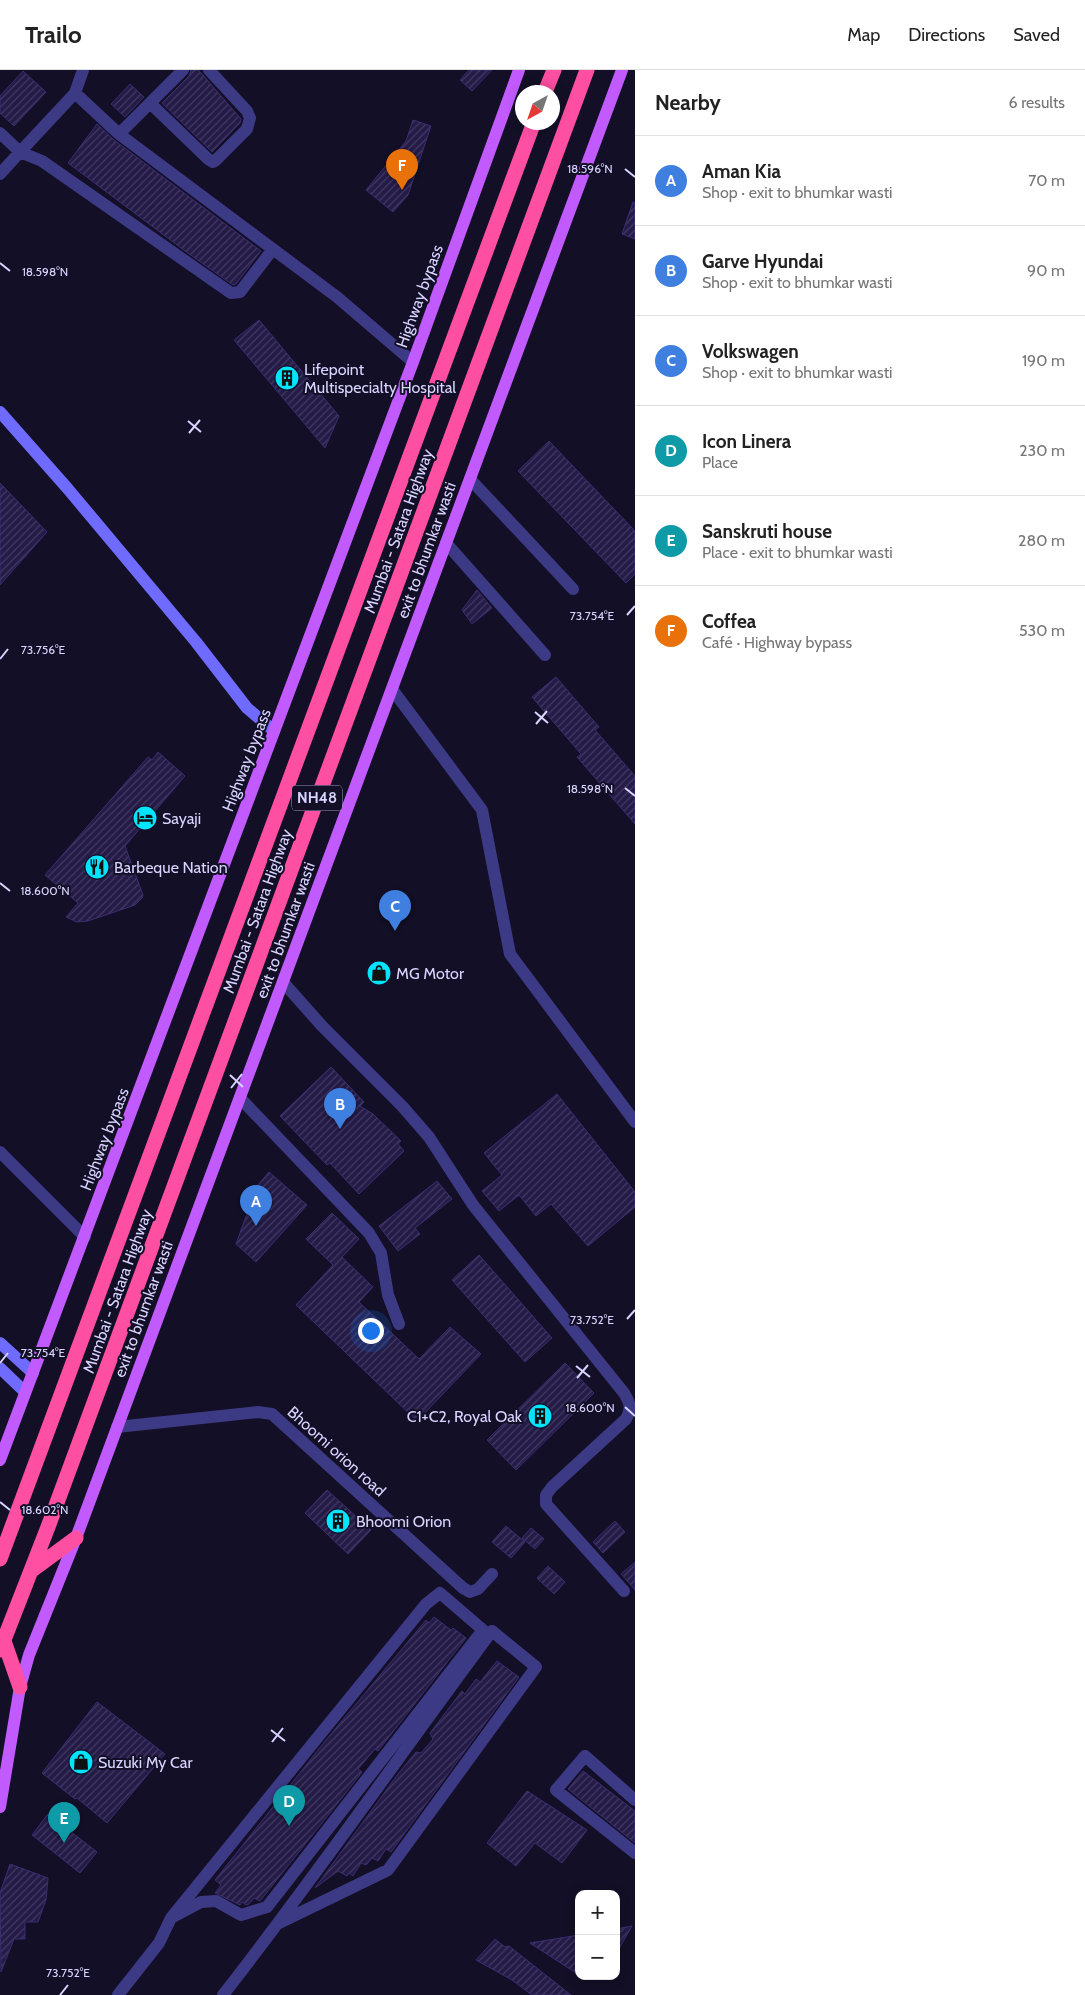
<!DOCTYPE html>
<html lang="en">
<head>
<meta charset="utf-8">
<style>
  :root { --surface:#fff; --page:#f6f6f6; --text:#222; --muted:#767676; --line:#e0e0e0; --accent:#137a85 }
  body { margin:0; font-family:Cabin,sans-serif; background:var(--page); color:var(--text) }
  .controls { position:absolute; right:15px; bottom:15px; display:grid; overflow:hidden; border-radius:10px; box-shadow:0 2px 12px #0003 }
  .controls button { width:45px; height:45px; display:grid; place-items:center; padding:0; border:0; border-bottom:1px solid var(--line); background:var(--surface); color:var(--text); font:25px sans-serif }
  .compass { position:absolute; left:515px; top:15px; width:45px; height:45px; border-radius:50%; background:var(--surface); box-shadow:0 2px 12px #0003; rotate:220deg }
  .you { position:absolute; left:370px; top:1260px; width:18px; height:18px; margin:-12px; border:4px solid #fff; border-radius:50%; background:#1a73e8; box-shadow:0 0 0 8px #1a73e833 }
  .badge { display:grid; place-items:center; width:32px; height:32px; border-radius:50%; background:var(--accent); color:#fff; font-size:16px; font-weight:700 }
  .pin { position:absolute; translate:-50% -41px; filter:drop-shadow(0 1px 2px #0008) }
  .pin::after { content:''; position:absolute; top:26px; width:18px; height:15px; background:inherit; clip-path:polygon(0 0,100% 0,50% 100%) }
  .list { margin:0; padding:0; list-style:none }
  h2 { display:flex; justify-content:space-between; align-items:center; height:65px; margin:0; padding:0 20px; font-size:21px }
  h2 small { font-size:16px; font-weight:400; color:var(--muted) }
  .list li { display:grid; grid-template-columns:32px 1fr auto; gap:15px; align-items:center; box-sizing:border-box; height:90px; padding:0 20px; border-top:1px solid var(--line) }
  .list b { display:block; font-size:19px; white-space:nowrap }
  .list p { margin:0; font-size:16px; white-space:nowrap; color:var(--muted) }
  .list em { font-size:16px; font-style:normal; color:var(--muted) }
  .map { position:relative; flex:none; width:635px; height:1925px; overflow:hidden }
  header { display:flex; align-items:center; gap:30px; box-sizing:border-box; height:70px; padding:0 25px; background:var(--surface); border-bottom:1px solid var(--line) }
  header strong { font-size:24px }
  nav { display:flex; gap:28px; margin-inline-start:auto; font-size:18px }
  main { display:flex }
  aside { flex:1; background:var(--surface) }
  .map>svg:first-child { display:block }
  .building { fill:url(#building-hatch); stroke:#3b2d73 }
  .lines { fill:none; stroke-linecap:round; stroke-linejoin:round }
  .street { stroke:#3d3a85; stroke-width:12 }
  .secondary { stroke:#6f6bff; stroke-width:12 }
  .primary { stroke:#c25bff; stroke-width:12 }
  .highway { stroke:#ff4fa3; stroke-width:15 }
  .ticks { fill:none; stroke:#d9d4ff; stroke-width:2 }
  .labels { text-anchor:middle; stroke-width:4; stroke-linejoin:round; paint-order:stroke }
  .shield { fill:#130f26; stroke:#9e99be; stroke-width:1 }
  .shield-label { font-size:15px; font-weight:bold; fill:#d9d4ff }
  .street-label { font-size:16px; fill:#d9d4ff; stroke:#130f26 }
  .poi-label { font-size:16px; fill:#d9d4ff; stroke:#130f26; text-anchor:start }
  .ticks-label { font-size:12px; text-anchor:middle; fill:#d9d4ff; stroke:#130f26; stroke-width:4; stroke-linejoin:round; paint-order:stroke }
</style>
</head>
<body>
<header>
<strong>Trailo</strong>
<nav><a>Map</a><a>Directions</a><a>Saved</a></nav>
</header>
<main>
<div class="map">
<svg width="635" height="1925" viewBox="0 0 635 1925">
  <defs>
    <pattern id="building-hatch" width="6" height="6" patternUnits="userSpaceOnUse" patternTransform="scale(1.25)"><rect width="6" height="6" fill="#241b47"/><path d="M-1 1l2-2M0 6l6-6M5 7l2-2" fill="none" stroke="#433b63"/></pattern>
  </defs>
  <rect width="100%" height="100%" fill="#130f26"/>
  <!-- building -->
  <path class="building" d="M191,0H198L202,4L241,49L240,53L212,82L162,33L189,6Z
    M469,0H492L472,21L460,10Z
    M23,1L46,22L14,56L0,43V26Z
    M130,14L144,27L125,47L111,34Z
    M413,50L431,56L408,125L393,142L366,120L406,71Z
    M97,54L114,70L261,181L236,214L233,215L185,181L68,93Z
    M633,132L635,133V169L622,164Z
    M259,250L339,346L325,378L234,270Z
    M549,371L635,461V504L626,513L518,401Z
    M0,413L47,462L0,515Z
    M477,520L492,538L472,554L462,540Z
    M556,607L599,657L595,660L635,706V754L577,687L581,684L532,627Z
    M158,682L185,706L125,776L143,825L142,828L135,835L88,851L77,852L66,847L78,833L45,805L148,687L152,690Z
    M331,997L364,1032L360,1036L373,1044L401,1071L398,1074L404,1081L359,1124L330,1093L327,1095L280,1046Z
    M557,1024L635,1122V1137L588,1176L551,1134L536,1146L519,1125L499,1141L482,1121L502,1105L484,1083Z
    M269,1102L307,1135L256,1192L236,1174L257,1116Z
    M437,1111L452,1129L415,1158L420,1164L398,1181L379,1156Z
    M332,1143L359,1169L342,1187L373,1217L359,1232L419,1289L450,1257L481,1284L417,1351L296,1235L333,1195L306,1169Z
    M479,1185L552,1268L525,1292L452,1210Z
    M565,1293L594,1323L516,1400L487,1370Z
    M327,1420L371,1460L348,1484L305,1443Z
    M615,1451L625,1462L603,1483L593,1472Z
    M506,1456L525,1472L511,1488L492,1472Z
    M531,1458L544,1469L535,1479L522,1468Z
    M635,1492V1520L621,1504Z
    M548,1496L565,1512L554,1524L537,1508Z
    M434,1547L451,1560L453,1558L466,1568L378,1681L375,1679L358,1699L362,1702L341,1729L260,1831L254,1828L249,1834L246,1835L242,1832L240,1835L215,1823L221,1815L215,1810L326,1670L426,1550L429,1553Z
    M497,1591L519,1607L391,1782L386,1779L378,1791L372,1788L366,1795L361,1793L353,1806L349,1803L347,1806L338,1801L315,1818L398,1704L416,1682L421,1683L433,1669L430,1663L462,1621L465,1624L476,1609L480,1612Z
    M97,1632L165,1684L107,1753L77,1728L75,1729L42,1703Z
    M583,1701L635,1741V1773L568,1719Z
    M527,1721L587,1760L562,1793L535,1773L516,1796L487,1773Z
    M48,1744L97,1782L80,1803L32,1765Z
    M10,1794L48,1808L46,1830L38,1852H25V1869H14L1,1902L0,1823Z
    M632,1856L616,1884V1859Z
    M579,1865V1905L530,1873Z
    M495,1869L505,1877L509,1876L571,1925H532L512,1910L476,1890Z"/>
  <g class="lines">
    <!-- street -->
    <path class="street" d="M83,0L75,23L119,64L337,227L413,292
      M150,33L208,89L213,92L215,91L247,59L250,48L247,41L209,0
      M0,63L20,82L75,23
      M119,64L183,0
      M0,104L20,82L42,91L231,223L240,222L273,179
      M470,409L573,519
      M446,473L545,585
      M392,619L482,740L510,884L635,1052
      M283,912L322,956L402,1036L429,1067L473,1135L624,1323C630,1333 632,1338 626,1349L552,1417L546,1425V1434L624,1521
      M240,1028L369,1163L381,1183L388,1225L399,1254
      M0,1082L85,1167
      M117,1357L258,1342L272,1344L463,1518L470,1522L478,1519L492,1504
      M635,1730L585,1686L556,1720L635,1783
      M118,1925L159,1873L171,1848L201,1832L216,1831L241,1845L267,1837L483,1560L440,1523L426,1534L171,1848
      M223,1925C316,1806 402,1682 492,1561L536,1597L388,1800L279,1853"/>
    <!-- secondary -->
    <path class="secondary" d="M0,342L68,419L196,572L247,638L274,661
      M0,1273L33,1303
      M0,1298L25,1322"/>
    <!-- primary -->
    <path class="primary" d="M0,1390L413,292L519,0
      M0,1737L20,1617L29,1585L76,1468L622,0"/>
    <!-- highway -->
    <path class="highway" d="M545,22L554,0
      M0,1489L534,52
      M31,1501L76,1468
      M4,1571L20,1617
      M0,1580L48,1457L587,0"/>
  </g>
  <!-- ticks -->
  <path class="ticks" d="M625,99L635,107M0,193L10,201M188,351L201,362M189,363L200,350M627,545L635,536M0,589L8,579M535,642L548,653M536,654L547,641M625,718L635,726M0,813L10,821M230,1005L243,1017M231,1018L242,1004M627,1249L635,1240M0,1293L8,1283M576,1296L590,1307M577,1308L588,1295M625,1337L635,1346M0,1432L10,1440M271,1660L285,1671M272,1672L283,1658M60,1925L68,1915"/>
  <!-- icons -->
  <defs>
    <symbol id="building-disc" viewBox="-11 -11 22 22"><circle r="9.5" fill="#00e5ff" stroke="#130f26"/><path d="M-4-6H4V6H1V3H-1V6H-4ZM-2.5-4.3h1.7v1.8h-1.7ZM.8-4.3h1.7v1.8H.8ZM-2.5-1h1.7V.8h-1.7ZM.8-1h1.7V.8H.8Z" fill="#111"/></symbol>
    <symbol id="hotel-disc" viewBox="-11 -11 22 22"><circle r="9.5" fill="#00e5ff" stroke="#130f26"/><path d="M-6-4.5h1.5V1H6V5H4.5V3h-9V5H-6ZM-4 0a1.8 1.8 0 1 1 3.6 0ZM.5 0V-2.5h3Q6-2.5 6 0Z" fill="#111"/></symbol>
    <symbol id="restaurant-disc" viewBox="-11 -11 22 22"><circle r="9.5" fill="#00e5ff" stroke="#130f26"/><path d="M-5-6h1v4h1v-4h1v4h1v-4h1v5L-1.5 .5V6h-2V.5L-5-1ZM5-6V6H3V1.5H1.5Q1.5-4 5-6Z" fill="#111"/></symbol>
    <symbol id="shop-disc" viewBox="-11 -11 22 22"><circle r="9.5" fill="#00e5ff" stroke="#130f26"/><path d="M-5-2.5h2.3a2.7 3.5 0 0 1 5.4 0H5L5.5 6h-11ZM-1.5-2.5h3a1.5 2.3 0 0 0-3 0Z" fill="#111"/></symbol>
  </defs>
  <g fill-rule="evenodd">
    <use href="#building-disc" x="273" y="294" width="28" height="28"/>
    <use href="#hotel-disc" x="131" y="734" width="28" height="28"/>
    <use href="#restaurant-disc" x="83" y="783" width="28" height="28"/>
    <use href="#shop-disc" x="365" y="889" width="28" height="28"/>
    <use href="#building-disc" x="526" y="1332" width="28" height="28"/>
    <use href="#building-disc" x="324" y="1437" width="28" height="28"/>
    <use href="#shop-disc" x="67" y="1678" width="28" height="28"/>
  </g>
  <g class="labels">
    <!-- shield labels -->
    <rect class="shield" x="292" y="715.5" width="50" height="25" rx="4"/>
    <g class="shield-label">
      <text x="317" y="733">NH48</text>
    </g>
    <!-- street labels -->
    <g class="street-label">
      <text transform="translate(419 226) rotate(-70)" y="6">Highway bypass</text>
      <text transform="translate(398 461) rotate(-70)" y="6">Mumbai - Satara Highway</text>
      <text transform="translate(426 480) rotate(-70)" y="6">exit to bhumkar wasti</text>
      <text transform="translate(246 690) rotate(-69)" y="6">Highway bypass</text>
      <text transform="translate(257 841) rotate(-70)" y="6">Mumbai - Satara Highway</text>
      <text transform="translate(285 860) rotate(-70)" y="6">exit to bhumkar wasti</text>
      <text transform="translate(104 1069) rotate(-69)" y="6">Highway bypass</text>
      <text transform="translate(117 1221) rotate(-70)" y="6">Mumbai - Satara Highway</text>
      <text transform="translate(143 1239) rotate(-70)" y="6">exit to bhumkar wasti</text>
      <text transform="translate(337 1381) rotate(42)" y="6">Bhoomi orion road</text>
    </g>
    <!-- poi labels -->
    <g class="poi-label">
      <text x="304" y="305">Lifepoint<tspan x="304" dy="18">Multispecialty Hospital</tspan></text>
      <text x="162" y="754">Sayaji</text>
      <text x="114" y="803">Barbeque Nation</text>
      <text x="396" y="909">MG Motor</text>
      <text x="522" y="1352" text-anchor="end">C1+C2, Royal Oak</text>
      <text x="356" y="1457">Bhoomi Orion</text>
      <text x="98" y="1698">Suzuki My Car</text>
    </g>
  </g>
  <g class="ticks-label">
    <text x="590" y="103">18.596°N</text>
    <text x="45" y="206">18.598°N</text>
    <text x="592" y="550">73.754°E</text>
    <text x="43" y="584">73.756°E</text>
    <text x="590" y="723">18.598°N</text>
    <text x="45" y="825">18.600°N</text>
    <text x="592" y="1254">73.752°E</text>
    <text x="43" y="1287">73.754°E</text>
    <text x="590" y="1342">18.600°N</text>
    <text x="45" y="1444">18.602°N</text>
    <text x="68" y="1907">73.752°E</text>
  </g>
</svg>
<div class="controls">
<button>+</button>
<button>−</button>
</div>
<svg class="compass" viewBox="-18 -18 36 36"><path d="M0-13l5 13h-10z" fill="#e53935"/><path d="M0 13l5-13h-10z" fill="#767676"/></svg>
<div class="you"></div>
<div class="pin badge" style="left:256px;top:1156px;background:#3f7fe0">A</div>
<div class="pin badge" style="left:340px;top:1059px;background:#3f7fe0">B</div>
<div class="pin badge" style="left:395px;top:861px;background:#3f7fe0">C</div>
<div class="pin badge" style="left:289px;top:1756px;background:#0f9aa8">D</div>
<div class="pin badge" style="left:64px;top:1773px;background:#0f9aa8">E</div>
<div class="pin badge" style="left:402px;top:120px;background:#e8710a">F</div>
</div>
<aside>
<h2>Nearby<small>6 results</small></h2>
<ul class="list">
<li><span class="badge" style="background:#3f7fe0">A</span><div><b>Aman Kia</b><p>Shop · exit to bhumkar wasti</p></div><em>70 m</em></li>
<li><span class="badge" style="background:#3f7fe0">B</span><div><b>Garve Hyundai</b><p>Shop · exit to bhumkar wasti</p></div><em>90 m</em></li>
<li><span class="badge" style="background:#3f7fe0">C</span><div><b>Volkswagen</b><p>Shop · exit to bhumkar wasti</p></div><em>190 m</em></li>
<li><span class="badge" style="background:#0f9aa8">D</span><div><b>Icon Linera</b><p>Place</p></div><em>230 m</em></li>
<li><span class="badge" style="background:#0f9aa8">E</span><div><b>Sanskruti house</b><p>Place · exit to bhumkar wasti</p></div><em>280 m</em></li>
<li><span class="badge" style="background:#e8710a">F</span><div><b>Coffea</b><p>Café · Highway bypass</p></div><em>530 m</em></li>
</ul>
</aside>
</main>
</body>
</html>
